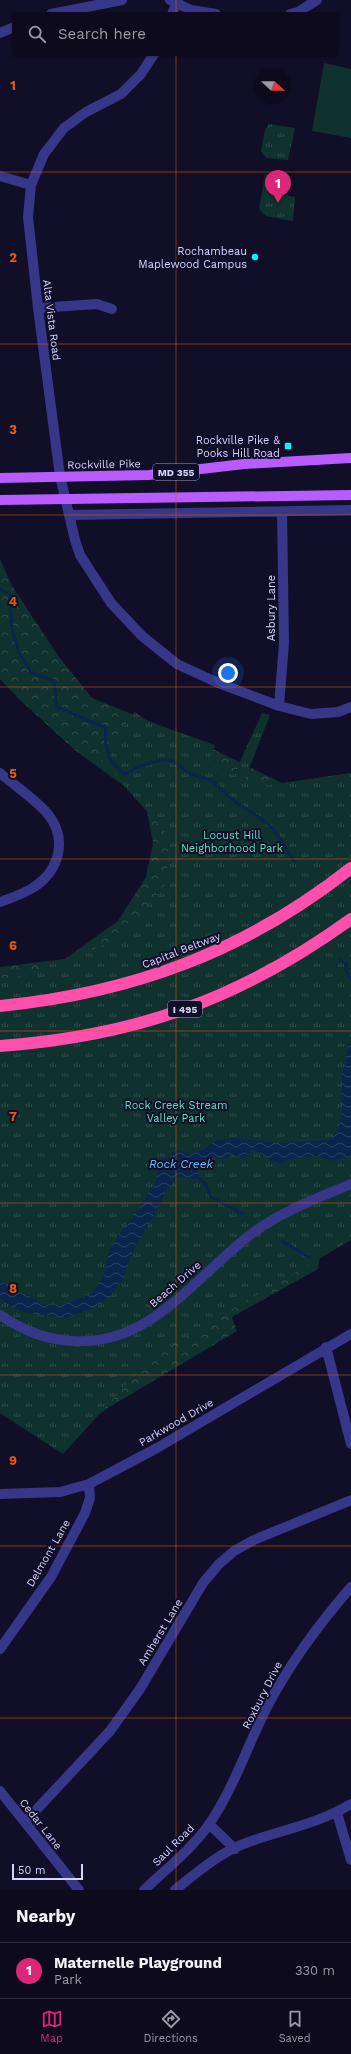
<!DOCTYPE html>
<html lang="en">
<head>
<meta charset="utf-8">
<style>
  :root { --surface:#0d0a1d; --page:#1b182a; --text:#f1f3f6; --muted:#9a9aa4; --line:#2d2b3b; --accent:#db2777 }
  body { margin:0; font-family:"Work Sans",sans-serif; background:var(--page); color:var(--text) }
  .compass { position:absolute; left:255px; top:68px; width:36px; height:36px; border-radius:50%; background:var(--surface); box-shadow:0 1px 3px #0004; rotate:112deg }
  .scale { position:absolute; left:12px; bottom:10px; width:71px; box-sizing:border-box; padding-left:4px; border:2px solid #d6d4ff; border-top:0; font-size:11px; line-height:14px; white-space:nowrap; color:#d6d4ff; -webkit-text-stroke:3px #110e27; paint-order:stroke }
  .you { position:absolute; left:228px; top:673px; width:14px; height:14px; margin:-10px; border:3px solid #fff; border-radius:50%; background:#1a73e8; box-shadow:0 0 0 6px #1a73e833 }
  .badge { display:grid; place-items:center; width:26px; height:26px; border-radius:50%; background:var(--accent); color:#fff; font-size:13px; font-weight:700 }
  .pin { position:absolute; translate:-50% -33px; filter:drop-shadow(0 1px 2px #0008) }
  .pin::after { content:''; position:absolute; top:21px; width:14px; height:12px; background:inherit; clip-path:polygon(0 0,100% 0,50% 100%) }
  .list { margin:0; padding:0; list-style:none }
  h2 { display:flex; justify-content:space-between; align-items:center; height:52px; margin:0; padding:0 16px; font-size:17px }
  h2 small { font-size:13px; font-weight:400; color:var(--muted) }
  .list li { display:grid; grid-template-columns:26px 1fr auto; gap:12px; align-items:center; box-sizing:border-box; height:56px; padding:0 16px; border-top:1px solid var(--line) }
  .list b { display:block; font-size:15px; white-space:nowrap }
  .list p { margin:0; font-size:13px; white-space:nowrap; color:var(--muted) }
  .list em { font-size:13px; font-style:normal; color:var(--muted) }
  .icon { flex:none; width:22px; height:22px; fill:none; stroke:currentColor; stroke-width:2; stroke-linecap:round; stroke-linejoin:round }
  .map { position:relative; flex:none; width:351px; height:1890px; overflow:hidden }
  .search { position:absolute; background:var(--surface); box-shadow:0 1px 3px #0004; left:12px; right:12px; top:12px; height:44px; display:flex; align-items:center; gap:10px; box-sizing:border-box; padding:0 14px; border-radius:4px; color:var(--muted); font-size:15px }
  .sheet { height:108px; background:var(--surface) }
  nav { display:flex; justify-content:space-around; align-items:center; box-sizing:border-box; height:56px; border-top:1px solid var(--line); background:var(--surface); font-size:11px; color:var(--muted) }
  nav a { display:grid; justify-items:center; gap:2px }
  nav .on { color:var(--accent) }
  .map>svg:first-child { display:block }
  .grass { fill:#10322e }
  .forest { fill:url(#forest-crowns) }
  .park { fill:url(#park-tufts) }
  .water { fill:url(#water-waves) }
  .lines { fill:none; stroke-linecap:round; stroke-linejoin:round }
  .stream { stroke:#09254b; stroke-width:3 }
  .minor { stroke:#363789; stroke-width:10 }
  .major { stroke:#b85bff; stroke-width:10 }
  .highway { stroke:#ff4fad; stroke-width:12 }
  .grid { fill:none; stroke:#e8590c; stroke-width:1; stroke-opacity:0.55 }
  .poi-dot { fill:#00f4ff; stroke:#110e27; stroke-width:1.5 }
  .labels { text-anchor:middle; stroke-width:4; stroke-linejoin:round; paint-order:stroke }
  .shield { fill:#110e27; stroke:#9b99be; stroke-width:1 }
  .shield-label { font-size:10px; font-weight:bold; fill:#d6d4ff }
  .poi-label { font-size:11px; fill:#d6d4ff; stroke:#110e27; text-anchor:end }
  .street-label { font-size:11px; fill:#d6d4ff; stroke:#110e27 }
  .park-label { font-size:11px; fill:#57e8bb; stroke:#110e27 }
  .water-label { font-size:12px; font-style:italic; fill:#62bfff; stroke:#110e27 }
  .grid-label { font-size:13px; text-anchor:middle; font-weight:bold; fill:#e8590c; stroke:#110e27; stroke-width:4; stroke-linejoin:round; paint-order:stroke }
</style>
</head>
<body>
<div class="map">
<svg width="351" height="1890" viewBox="0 0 351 1890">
  <defs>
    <pattern id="forest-crowns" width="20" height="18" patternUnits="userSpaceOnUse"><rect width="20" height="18" fill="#10322e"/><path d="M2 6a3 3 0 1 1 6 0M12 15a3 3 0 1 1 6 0" fill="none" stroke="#324f4d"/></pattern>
    <pattern id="park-tufts" width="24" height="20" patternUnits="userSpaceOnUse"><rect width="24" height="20" fill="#10322e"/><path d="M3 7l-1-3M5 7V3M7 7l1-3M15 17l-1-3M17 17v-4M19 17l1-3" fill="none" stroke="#324f4d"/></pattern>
    <pattern id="water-waves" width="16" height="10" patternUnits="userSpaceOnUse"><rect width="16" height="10" fill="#09254b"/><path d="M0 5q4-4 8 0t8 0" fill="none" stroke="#2c4466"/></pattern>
  </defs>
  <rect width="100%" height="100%" fill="#110e27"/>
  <!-- grass -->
  <path class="grass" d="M324,63L351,69V138L312,131Z"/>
  <!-- forest -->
  <path class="forest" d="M0,559L12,586L59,657L92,698L186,736L292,788L238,911L0,984V967L65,959L118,921L146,877L153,843L147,811L124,786L76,751L20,700L0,679Z
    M320,1254L318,1269L232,1317L237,1331L108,1408L76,1431L0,1329Z"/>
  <!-- park -->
  <path class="park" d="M269,124L295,128L288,160L266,158L261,151L265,130Z
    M265,174L286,177L284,195L295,197L293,221L266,216L259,209Z
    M135,712L147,721L215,745L208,765L234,775L262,713L270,715L245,779L261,786L351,773V1240L151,1357L63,1454L0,1413V983L119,940L166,883L169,837L100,757Z"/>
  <!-- water -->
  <path class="water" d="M349,1043H351V1156L332,1161L318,1156L290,1159L283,1163H274L261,1153L252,1150L244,1158L233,1155L224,1159L214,1157L201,1162L197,1168L199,1175L195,1180L178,1176L165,1193L158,1209L132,1252L123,1280L109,1298L94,1308L66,1318L27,1313L12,1307L0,1298V1280L15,1292L27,1295L44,1305H63L92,1293L104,1274L109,1251L113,1243L127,1223L134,1216L157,1179L158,1167L162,1159L171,1156L172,1152L179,1150L191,1155L204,1149L217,1140L235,1138L277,1143L330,1140C347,1121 341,1100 342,1077C343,1066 347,1054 349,1043Z"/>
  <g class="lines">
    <!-- stream -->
    <path class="stream" d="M0,589L10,595L12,629L19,652L31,672L54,681L57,707L106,728C104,748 108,763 125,774L140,766L162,760L173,761L191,774L212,781L234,801L266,822L275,831L294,861
      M340,960L346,964V972L351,979
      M195,1175L205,1183L211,1197L243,1214
      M282,1241L310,1258"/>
    <!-- minor -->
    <path class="minor" d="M170,0L191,10L216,14
      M51,14L122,0
      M172,14L178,0
      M290,14L298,12L317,0
      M0,33L14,27
      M154,54L141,74L121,94L86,112L64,128L44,154L31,185L28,217L38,308L60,476L75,540L80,555L111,603L142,636L177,664L216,682L279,706L311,714L338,712L351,707
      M0,176L31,185
      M38,308L97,304L112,309
      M70,515L351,510
      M279,706L284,643L282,511
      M0,773C14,785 35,799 47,813C68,838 60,870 34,887C24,894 11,898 0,902
      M0,1315C22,1330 46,1340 73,1341C152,1346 197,1274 254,1232C283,1211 318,1198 351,1184
      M326,1347L351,1444
      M0,1494L60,1492L89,1484L157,1448L351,1334
      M0,1649L51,1577L85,1513L90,1498L89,1484
      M0,1791L79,1890
      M337,1813L351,1860
      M25,1822L110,1731L140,1689L203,1583L219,1564L234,1551L254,1540L351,1500
      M209,1824L235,1849
      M144,1890C166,1869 193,1848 210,1823C234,1787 247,1747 266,1709C289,1664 318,1625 351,1587
      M175,1890C196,1873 219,1853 246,1843C281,1830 318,1824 351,1804"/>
    <!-- major -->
    <path class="major" d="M0,478L149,475L244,464L351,458
      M0,500L351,495"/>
    <!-- highway -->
    <path class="highway" d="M0,1006C133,993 246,951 351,868
      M0,1046C137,1036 240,999 351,919"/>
  </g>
  <!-- grid -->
  <path class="grid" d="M176,0V14M176,54V1890M0,172H351M0,344H351M0,515H351M0,687H351M0,859H351M0,1031H351M0,1203H351M0,1375H351M0,1546H351M0,1718H351"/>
  <!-- markers -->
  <g class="poi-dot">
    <circle cx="255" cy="257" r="4"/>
    <rect x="284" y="442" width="8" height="8" rx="2"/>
  </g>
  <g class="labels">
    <!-- shield labels -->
    <g class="shield">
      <rect x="153" y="464" width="46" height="16" rx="3"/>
      <rect x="168" y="1001" width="34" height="16" rx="3"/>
    </g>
    <g class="shield-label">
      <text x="176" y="476">MD 355</text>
      <text x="185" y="1013">I 495</text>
    </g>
    <!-- poi labels -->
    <g class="poi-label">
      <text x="247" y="255">Rochambeau<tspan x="247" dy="13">Maplewood Campus</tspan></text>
      <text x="280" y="444">Rockville Pike &amp;<tspan x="280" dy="13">Pooks Hill Road</tspan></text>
    </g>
    <!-- street labels -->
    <g class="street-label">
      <text transform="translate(52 320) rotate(83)" y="4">Alta Vista Road</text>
      <text transform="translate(104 464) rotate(-1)" y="4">Rockville Pike</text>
      <text transform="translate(271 608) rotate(-90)" y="4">Asbury Lane</text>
      <text transform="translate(181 950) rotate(-21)" y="4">Capital Beltway</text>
      <text transform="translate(175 1284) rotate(-41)" y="4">Beach Drive</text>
      <text transform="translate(176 1422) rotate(-30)" y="4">Parkwood Drive</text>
      <text transform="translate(48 1553) rotate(-60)" y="4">Delmont Lane</text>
      <text transform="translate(160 1632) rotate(-59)" y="4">Amherst Lane</text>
      <text transform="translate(262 1695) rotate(-63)" y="4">Roxbury Drive</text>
      <text transform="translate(41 1824) rotate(52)" y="4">Cedar Lane</text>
      <text transform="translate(173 1845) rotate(-45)" y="4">Saul Road</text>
    </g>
    <!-- park labels -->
    <g class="park-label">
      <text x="232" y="839">Locust Hill<tspan x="232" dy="13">Neighborhood Park</tspan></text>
      <text x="176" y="1109">Rock Creek Stream<tspan x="176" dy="13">Valley Park</tspan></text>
    </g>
    <!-- water labels -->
    <g class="water-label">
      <text x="181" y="1168">Rock Creek</text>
    </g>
  </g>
  <g class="grid-label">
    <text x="13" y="90">1</text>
    <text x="13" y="262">2</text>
    <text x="13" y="434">3</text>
    <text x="13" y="606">4</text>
    <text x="13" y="778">5</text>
    <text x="13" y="950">6</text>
    <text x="13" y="1121">7</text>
    <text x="13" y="1293">8</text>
    <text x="13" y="1465">9</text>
  </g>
</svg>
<svg class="compass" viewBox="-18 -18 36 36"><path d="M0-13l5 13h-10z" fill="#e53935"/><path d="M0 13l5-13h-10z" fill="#9a9aa4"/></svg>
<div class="scale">50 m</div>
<div class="you"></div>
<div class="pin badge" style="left:278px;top:203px">1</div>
<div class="search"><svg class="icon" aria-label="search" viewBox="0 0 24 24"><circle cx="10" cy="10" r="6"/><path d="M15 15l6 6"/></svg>Search here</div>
</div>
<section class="sheet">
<h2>Nearby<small></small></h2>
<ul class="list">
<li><span class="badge">1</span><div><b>Maternelle Playground</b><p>Park</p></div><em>330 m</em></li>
</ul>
</section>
<nav>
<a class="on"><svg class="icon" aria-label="map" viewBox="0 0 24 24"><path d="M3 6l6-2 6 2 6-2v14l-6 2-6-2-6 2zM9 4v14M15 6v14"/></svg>Map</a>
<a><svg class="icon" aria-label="directions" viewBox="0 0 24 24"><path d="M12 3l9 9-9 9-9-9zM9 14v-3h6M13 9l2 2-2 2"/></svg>Directions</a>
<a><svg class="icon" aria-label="saved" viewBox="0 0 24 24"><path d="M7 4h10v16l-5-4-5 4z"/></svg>Saved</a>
</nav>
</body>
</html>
